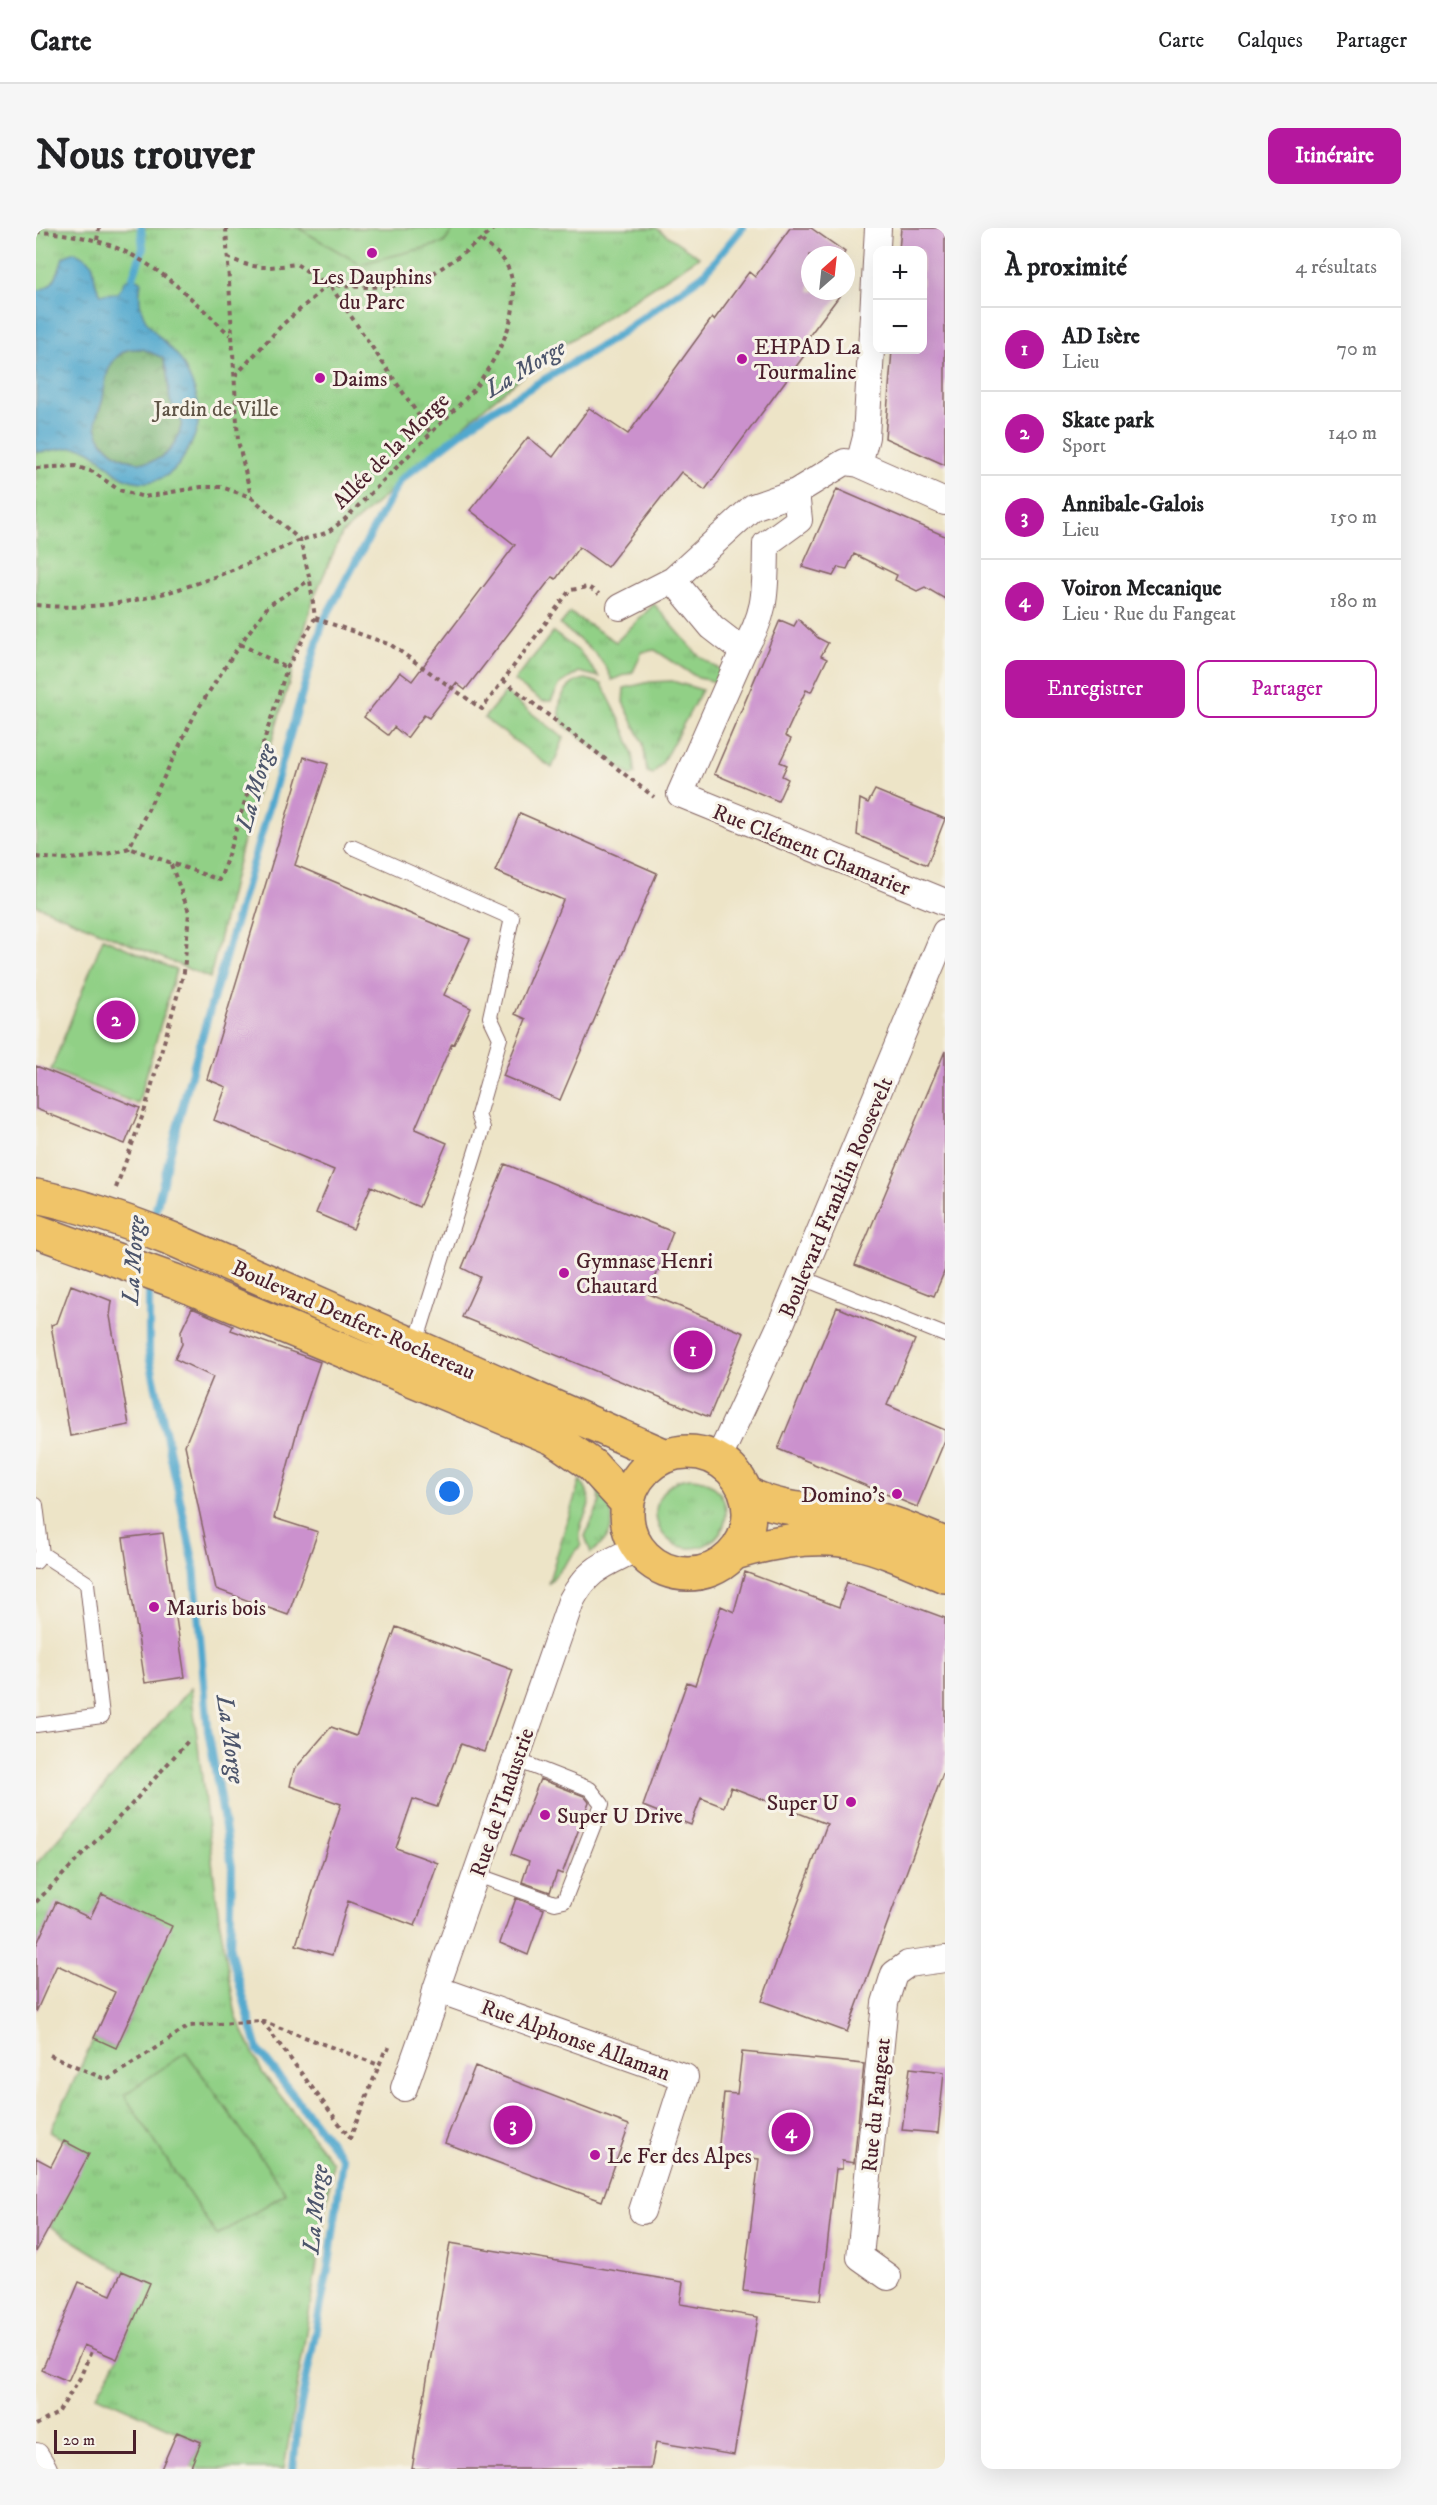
<!DOCTYPE html>
<html lang="fr">
<head>
<meta charset="utf-8">
<style>
  :root { --surface:#fff; --page:#f6f6f6; --text:#202124; --muted:#757577; --line:#e0e0e0; --accent:#b5179e }
  body { margin:0; font-family:"IM FELL DW Pica",serif; background:var(--page); color:var(--text) }
  .controls { position:absolute; right:18px; top:18px; display:grid; overflow:hidden; border-radius:12px; box-shadow:0 6px 24px #0002 }
  .controls button { width:54px; height:54px; display:grid; place-items:center; padding:0; border:0; border-bottom:2px solid var(--line); background:var(--surface); color:var(--text); font:30px sans-serif }
  .compass { position:absolute; left:765px; top:18px; width:54px; height:54px; border-radius:50%; background:var(--surface); box-shadow:0 6px 24px #0002; rotate:27deg }
  .scale { position:absolute; left:18px; bottom:15px; width:82px; box-sizing:border-box; padding-left:6px; border:3px solid #4a1f2b; border-top:0; font-size:16px; line-height:21px; white-space:nowrap; color:#4a1f2b; -webkit-text-stroke:4px #f7f3e8; paint-order:stroke }
  .you { position:absolute; left:414px; top:1264px; width:21px; height:21px; margin:-15px; border:4px solid #fff; border-radius:50%; background:#1a73e8; box-shadow:0 0 0 9px #1a73e833 }
  .badge { display:grid; place-items:center; width:39px; height:39px; border-radius:50%; background:var(--accent); color:#fff; font-size:20px; font-weight:700 }
  .pin { position:absolute; translate:-50% -50%; border:3px solid #fff; box-shadow:0 2px 6px #0006 }
  .list { margin:0; padding:0; list-style:none }
  h2 { display:flex; justify-content:space-between; align-items:center; height:78px; margin:0; padding:0 24px; font-size:26px }
  h2 small { font-size:20px; font-weight:400; color:var(--muted) }
  .list li { display:grid; grid-template-columns:39px 1fr auto; gap:18px; align-items:center; box-sizing:border-box; height:84px; padding:0 24px; border-top:2px solid var(--line) }
  .list b { display:block; font-size:22px; white-space:nowrap }
  .list p { margin:0; font-size:20px; white-space:nowrap; color:var(--muted) }
  .list em { font-size:20px; font-style:normal; color:var(--muted) }
  .actions { display:flex; gap:12px; padding:18px 24px }
  .actions a { flex:1; padding:14px 0; border:2px solid var(--accent); border-radius:12px; text-align:center; font-size:21px; color:var(--accent) }
  .actions .main { background:var(--accent); color:#fff }
  .map { position:relative; flex:none; width:909px; height:2241px; overflow:hidden; border-radius:12px }
  header { display:flex; align-items:center; gap:36px; box-sizing:border-box; height:84px; padding:0 30px; background:var(--surface); border-bottom:2px solid var(--line) }
  header strong { font-size:28px }
  nav { display:flex; gap:33px; margin-inline-start:auto; font-size:21px }
  .intro { display:flex; align-items:center; justify-content:space-between; box-sizing:border-box; height:144px; padding:0 36px }
  h1 { margin:0; font-size:42px }
  .button { padding:15px 27px; border-radius:12px; background:var(--accent); color:#fff; font-size:21px; font-weight:700 }
  main { display:flex; gap:36px; padding:0 36px }
  aside { flex:1; background:var(--surface); border-radius:12px; box-shadow:0 6px 24px #0002 }
  .map>svg:first-child { display:block }
  .grass { fill:url(#grass-tufts); stroke:#6e7858; stroke-width:1.5 }
  .forest { fill:url(#forest-crowns); stroke:#5f684f; stroke-width:1.5 }
  .pitch { fill:#91d086; stroke:#6e7858; stroke-width:1.5 }
  .water { fill:url(#water-ripples); stroke:#4e647c; stroke-width:1.5; fill-rule:evenodd }
  .lines { fill:none; stroke-linecap:round; stroke-linejoin:round }
  .stream { stroke:#51a8ce; stroke-width:8 }
  .building { fill:#cb91cd }
  .service-casing { stroke:#836462; stroke-width:16 }
  .minor-casing { stroke:#836462; stroke-width:28 }
  .primary-casing { stroke:#836462; stroke-width:36 }
  .path { stroke:#836462; stroke-width:4; stroke-dasharray:4.5 4.5; stroke-linecap:butt }
  .service { stroke:#fff; stroke-width:14 }
  .minor { stroke:#fff; stroke-width:26 }
  .primary { stroke:#f0c469; stroke-width:33 }
  .poi-dot { fill:#b5179e; stroke:#f7f3e8; stroke-width:2 }
  .labels { text-anchor:middle; stroke-width:6; stroke-linejoin:round; paint-order:stroke }
  .poi-label { font-size:22px; fill:#4a1f2b; stroke:#f7f3e8; text-anchor:start }
  .park-label { font-size:22px; fill:#5f5446; stroke:#f7f3e8 }
  .street-label { font-size:22px; fill:#4a1f2b; stroke:#f7f3e8 }
  .water-label { font-size:24px; font-style:italic; fill:#4d566c; stroke:#f7f3e8 }
</style>
</head>
<body>
<header>
<strong>Carte</strong>
<nav><a>Carte</a><a>Calques</a><a>Partager</a></nav>
</header>
<div class="intro"><h1>Nous trouver</h1><a class="button">Itinéraire</a></div>
<main>
<div class="map">
<svg width="909" height="2241" viewBox="0 0 909 2241">
  <defs>
    <pattern id="grass-tufts" width="24" height="20" patternUnits="userSpaceOnUse" patternTransform="scale(1.5)"><rect width="24" height="20" fill="#91d086"/><path d="M3 7l-1-3M5 7V3M7 7l1-3M15 17l-1-3M17 17v-4M19 17l1-3" fill="none" stroke="#7fb274"/></pattern>
    <pattern id="forest-crowns" width="20" height="18" patternUnits="userSpaceOnUse" patternTransform="scale(1.5)"><rect width="20" height="18" fill="#74b273"/><path d="M2 6a3 3 0 1 1 6 0M12 15a3 3 0 1 1 6 0" fill="none" stroke="#61905f"/></pattern>
    <pattern id="water-ripples" width="26" height="14" patternUnits="userSpaceOnUse" patternTransform="scale(1.5)"><rect width="26" height="14" fill="#51a8ce"/><path d="M2 4q2-2 4 0t4 0M15 11q2-2 4 0t4 0" fill="none" stroke="#4588a7"/></pattern>
  </defs>
  <rect width="100%" height="100%" fill="#f7f3e8"/>
  <filter id="ink" filterUnits="userSpaceOnUse"><feTurbulence type="fractalNoise" baseFrequency=".0167" numOctaves="2"/><feDisplacementMap in="SourceGraphic" scale="12" xChannelSelector="R" yChannelSelector="G"/><feConvolveMatrix kernelMatrix="1 2 1 2 8 2 1 2 1" color-interpolation-filters="sRGB"/></filter>
  <filter id="wash" filterUnits="userSpaceOnUse"><feTurbulence type="fractalNoise" baseFrequency=".008" numOctaves="4" result="noise"/><feDisplacementMap in="SourceGraphic" scale="24" xChannelSelector="R" yChannelSelector="G"/><feGaussianBlur stdDeviation="1.35" result="paint"/><feColorMatrix in="noise" values="0 0 0 0 0 0 0 0 0 0 0 0 0 0 0 0 0 1.4 0 .05"/><feComposite in="paint" operator="in"/></filter>
  <g filter="url(#wash)">
    <rect width="100%" height="100%" fill="#ede4c7"/>
    <!-- grass -->
    <path class="grass" d="M0,0H620L663,29L515,125L450,178L306,306L278,369L207,612L174,750L0,677Z
      M618,376L661,426L690,446L686,455L662,450L619,422L606,424L597,444L576,452C567,427 545,413 524,397L534,385L580,414Z
      M517,404L544,424L563,449L543,444L524,456L515,473H506L478,453Z
      M550,451L566,456C579,484 599,514 599,545L595,548L528,497C517,477 528,454 550,451Z
      M636,453L666,462L626,535L617,546L611,544L607,515L587,474L588,460L614,454Z
      M469,465L528,510L516,540L448,490Z
      M620 1285a35 35 0 1 1 70 0a35 35 0 1 1-70 0Z
      M544,1252C567,1283 538,1284 545,1317L512,1356Z
      M560,1253C578,1283 587,1301 555,1325L549,1308L564,1274Z
      M155,1460L183,1690L200,1788L226,1844L297,1935L248,2241H161L155,2239L165,2214L61,2167L81,2131L113,2055L86,2043L14,1998L52,1926L14,1904L58,1810L80,1820L135,1698L66,1666L54,1690L20,1675L0,1718V1636Z"/>
    <!-- forest -->
    <path class="forest" d="M93,121H107L127,130L131,145L134,173L146,194C133,263 58,229 60,193C61,185 66,178 67,170C69,148 71,131 93,121Z"/>
    <!-- pitch -->
    <path class="pitch" d="M262,0H418L408,15L324,36Z
      M67,710L140,742L102,876L15,842Z
      M150,1824L250,1965L181,2008L88,1867Z"/>
    <!-- water -->
    <path class="water" d="M38,24C70,36 50,45 65,66L82,65L89,52L97,49L105,53C98,92 118,102 141,127C146,132 149,140 152,147C169,180 166,201 146,232C136,248 118,257 99,253C79,250 70,232 54,223C40,214 16,225 0,224V63C19,59 22,46 27,29ZM93,121H107L127,130L131,145L134,173L146,194C133,263 58,230 60,193C61,185 66,178 67,170C70,148 71,131 93,121Z"/>
    <g class="lines">
      <!-- stream -->
      <path class="stream" d="M97,49L107,20L105,0
        M116,996L152,857L287,394L364,252L448,187L575,112L667,47L706,0
        M113,1050V1127L158,1337L172,1502L196,1639L194,1722L222,1822L307,1931L293,2036L262,2192L257,2241"/>
    </g>
    <g id="blocks">
      <!-- building -->
      <path class="building" d="M754,0H775L809,24L807,27H774V63H807L764,120L770,125L669,262L645,244L571,339L543,319L520,351L516,349L429,462L420,455L393,490L388,487L371,510L358,499L352,507L328,489L364,444L376,453L479,317L434,282L492,209L517,229L553,180L592,206L676,90L678,92L713,44L719,49Z
        M865,0H909V237L849,210L856,122H886V22H863Z
        M801,261L909,308V371L889,359L881,363L859,352L861,347L818,326L811,341L802,339L797,348L766,339Z
        M762,391L782,410L792,415L785,428L791,431L775,464L770,462L749,508L755,511L744,534L751,537L746,548L752,551L742,573L678,546L744,392L758,398Z
        M268,529L292,536L259,637L434,711L408,767L435,780L418,816L416,815L379,901L411,915L383,979L335,958L317,1001L280,985L298,942L178,892L190,859L171,851Z
        M839,562L909,591L891,637L821,607L824,571L832,575Z
        M484,585L621,645L524,872L467,848L490,791L479,786L527,672L459,643Z
        M909,823V1042L898,1068L819,1037Z
        M0,838L104,880L89,916L0,881Z
        M469,936L637,1004L613,1066L708,1105L673,1189L426,1089L444,1049L426,1040Z
        M35,1057L76,1073L74,1088L93,1197L34,1208L15,1097L21,1095Z
        M801,1079L879,1112L851,1177L909,1202V1212L881,1279L742,1221Z
        M156,1080L197,1098L195,1102L284,1134L261,1203L238,1290L282,1304L252,1387L180,1361L149,1217L177,1149L139,1131L146,1116L145,1103Z
        M127,1305L149,1449L109,1455L87,1310Z
        M709,1344L803,1379L811,1354L909,1390V1540L811,1804L726,1773L791,1596L695,1559L688,1579L665,1570L655,1597L607,1578L651,1454L659,1457L685,1378L698,1384Z
        M360,1399L477,1442L448,1524L425,1516L401,1579L377,1571L360,1620L402,1635L379,1698L312,1673L296,1727L260,1717L305,1576L254,1558L258,1542L295,1499L320,1508Z
        M504,1551L548,1568L553,1574L526,1646L521,1644L514,1664L486,1654L493,1633L475,1626Z
        M66,1666L136,1698L80,1820L58,1810L79,1764L21,1737L0,1784V1718L20,1674L54,1690Z
        M480,1670L508,1681L492,1727L464,1715Z
        M706,1824L828,1836L818,1935L806,1933V1941H800L785,2072L707,2063L723,1931L682,1926L688,1865L701,1866Z
        M439,1838L593,1897L566,1973L409,1915Z
        M874,1840L908,1844L902,1905L866,1902Z
        M28,1913L53,1926L0,2024V1930L15,1938Z
        M414,2015L647,2054L644,2076L722,2089L698,2227L620,2214L615,2241H376Z
        M86,2043L114,2055L81,2131L48,2117L32,2153L6,2142L43,2054L75,2067Z
        M141,2204L165,2214L154,2241H125Z"/>
    </g>
  </g>
  <g filter="url(#ink)">
    <use href="#blocks" fill-opacity="0" stroke="#836462" stroke-width="1.5"/>
    <g class="lines">
      <defs>
        <path id="service" d="M316,619L476,690L454,789L464,810L442,887L447,900L379,1118
          M764,1049L909,1107
          M0,1277L6,1326L0,1334
          M0,1497L66,1488L51,1355L6,1326
          M441,1647L519,1675L528,1673L566,1576L554,1561L478,1531"/>
        <path id="minor" d="M823,236L830,209L842,0
          M637,352L676,399L707,423C732,383 729,361 730,316L763,292L760,264
          M584,379L637,352L717,279L760,264L809,234L823,236L909,274
          M707,423L644,566L909,674
          M682,1232L745,1096L909,704
          M400,1761L649,1849L606,1983
          M368,1860L396,1781L400,1761L535,1373C553,1339 569,1337 601,1320
          M852,2049L824,2029L849,1775L858,1746L872,1736L909,1731
          M0,2228L8,2241"/>
        <path id="primary" d="M0,968C48,978 91,993 136,1011L630,1228
          M0,1003L139,1053L517,1210L556,1237L591,1275
          M591 1285a61 61 0 1 1 122 0a61 61 0 1 1-122 0Z
          M710,1265C748,1285 781,1281 822,1287C852,1291 881,1305 909,1316
          M699,1325C736,1314 780,1306 818,1314C849,1321 880,1336 909,1348"/>
      </defs>
      <!-- service casing -->
      <use href="#service" class="service-casing"/>
      <!-- minor casing -->
      <use href="#minor" class="minor-casing"/>
      <!-- primary casing -->
      <use href="#primary" class="primary-casing"/>
      <!-- path -->
      <path class="path" d="M190,0L202,213L215,268
        M0,4C93,7 131,47 194,107
        M61,12L63,0
        M191,29C218,42 231,40 260,36C270,42 281,51 292,55C306,61 369,60 383,53C401,45 444,14 458,0
        M199,148L246,97L293,56L394,204
        M0,240L39,238L57,244L83,262L108,269L165,259H185L215,269L264,312L274,352L279,390L251,440L184,652L93,620
        M0,377C92,387 177,353 259,314C269,310 280,309 289,305C296,302 302,296 308,292L435,165C461,131 494,77 469,34C464,26 453,19 446,13
        M279,390L355,417L446,481L534,362L552,359L563,366
        M204,416L251,440
        M467,452L618,569
        M0,629C34,633 61,630 93,620L160,484L204,416L233,377L274,352
        M80,960L109,881L148,744L153,684L134,634
        M0,1674L94,1578L152,1513
        M226,1793L343,1837
        M14,1827L71,1852L153,1798L226,1793L314,1910L350,1820L355,1822
        M0,2197L22,2185L44,2150L56,2121"/>
      <!-- service -->
      <use href="#service" class="service"/>
      <!-- minor -->
      <use href="#minor" class="minor"/>
      <!-- primary -->
      <use href="#primary" class="primary"/>
    </g>
  </g>
  <!-- markers -->
  <g class="poi-dot">
    <circle cx="336" cy="25" r="6"/>
    <circle cx="706" cy="131" r="6"/>
    <circle cx="284" cy="150" r="6"/>
    <circle cx="528" cy="1045" r="6"/>
    <circle cx="861" cy="1266" r="6"/>
    <circle cx="118" cy="1379" r="6"/>
    <circle cx="815" cy="1574" r="6"/>
    <circle cx="509" cy="1587" r="6"/>
    <circle cx="559" cy="1927" r="6"/>
  </g>
  <g class="labels">
    <!-- poi labels -->
    <g class="poi-label">
      <text x="336" y="56" text-anchor="middle">Les Dauphins<tspan x="336" dy="25">du Parc</tspan></text>
      <text x="718" y="126">EHPAD La<tspan x="718" dy="25">Tourmaline</tspan></text>
      <text x="296" y="158">Daims</text>
      <text x="540" y="1040">Gymnase Henri<tspan x="540" dy="25">Chautard</tspan></text>
      <text x="849" y="1274" text-anchor="end">Domino's</text>
      <text x="130" y="1387">Mauris bois</text>
      <text x="803" y="1582" text-anchor="end">Super U</text>
      <text x="521" y="1595">Super U Drive</text>
      <text x="571" y="1935">Le Fer des Alpes</text>
    </g>
    <!-- park labels -->
    <g class="park-label">
      <text x="180" y="188">Jardin de Ville</text>
    </g>
    <!-- street labels -->
    <g class="street-label">
      <text transform="translate(354 222) rotate(-45)" y="8">Allée de la Morge</text>
      <text transform="translate(776 621) rotate(22)" y="8">Rue Clément Chamarier</text>
      <text transform="translate(799 969) rotate(-67)" y="8">Boulevard Franklin Roosevelt</text>
      <text transform="translate(318 1091) rotate(24)" y="8">Boulevard Denfert-Rochereau</text>
      <text transform="translate(465 1574) rotate(-71)" y="8">Rue de l'Industrie</text>
      <text transform="translate(540 1811) rotate(20)" y="8">Rue Alphonse Allaman</text>
      <text transform="translate(839 1877) rotate(-84)" y="8">Rue du Fangeat</text>
    </g>
    <!-- water labels -->
    <g class="water-label">
      <text transform="translate(489 140) rotate(-31)" y="8">La Morge</text>
      <text transform="translate(219 559) rotate(-74)" y="8">La Morge</text>
      <text transform="translate(97 1032) rotate(-86)" y="8">La Morge</text>
      <text transform="translate(195 1511) rotate(82)" y="8">La Morge</text>
      <text transform="translate(279 1981) rotate(-84)" y="8">La Morge</text>
    </g>
  </g>
</svg>
<div class="controls">
<button>+</button>
<button>−</button>
</div>
<svg class="compass" viewBox="-18 -18 36 36"><path d="M0-13l5 13h-10z" fill="#e53935"/><path d="M0 13l5-13h-10z" fill="#757577"/></svg>
<div class="scale">20 m</div>
<div class="you"></div>
<div class="pin badge" style="left:657px;top:1122px">1</div>
<div class="pin badge" style="left:80px;top:792px">2</div>
<div class="pin badge" style="left:477px;top:1897px">3</div>
<div class="pin badge" style="left:755px;top:1904px">4</div>
</div>
<aside>
<h2>À proximité<small>4 résultats</small></h2>
<ul class="list">
<li><span class="badge">1</span><div><b>AD Isère</b><p>Lieu</p></div><em>70 m</em></li>
<li><span class="badge">2</span><div><b>Skate park</b><p>Sport</p></div><em>140 m</em></li>
<li><span class="badge">3</span><div><b>Annibale-Galois</b><p>Lieu</p></div><em>150 m</em></li>
<li><span class="badge">4</span><div><b>Voiron Mecanique</b><p>Lieu · Rue du Fangeat</p></div><em>180 m</em></li>
</ul>
<div class="actions"><a class="main">Enregistrer</a><a>Partager</a></div>
</aside>
</main>
</body>
</html>
